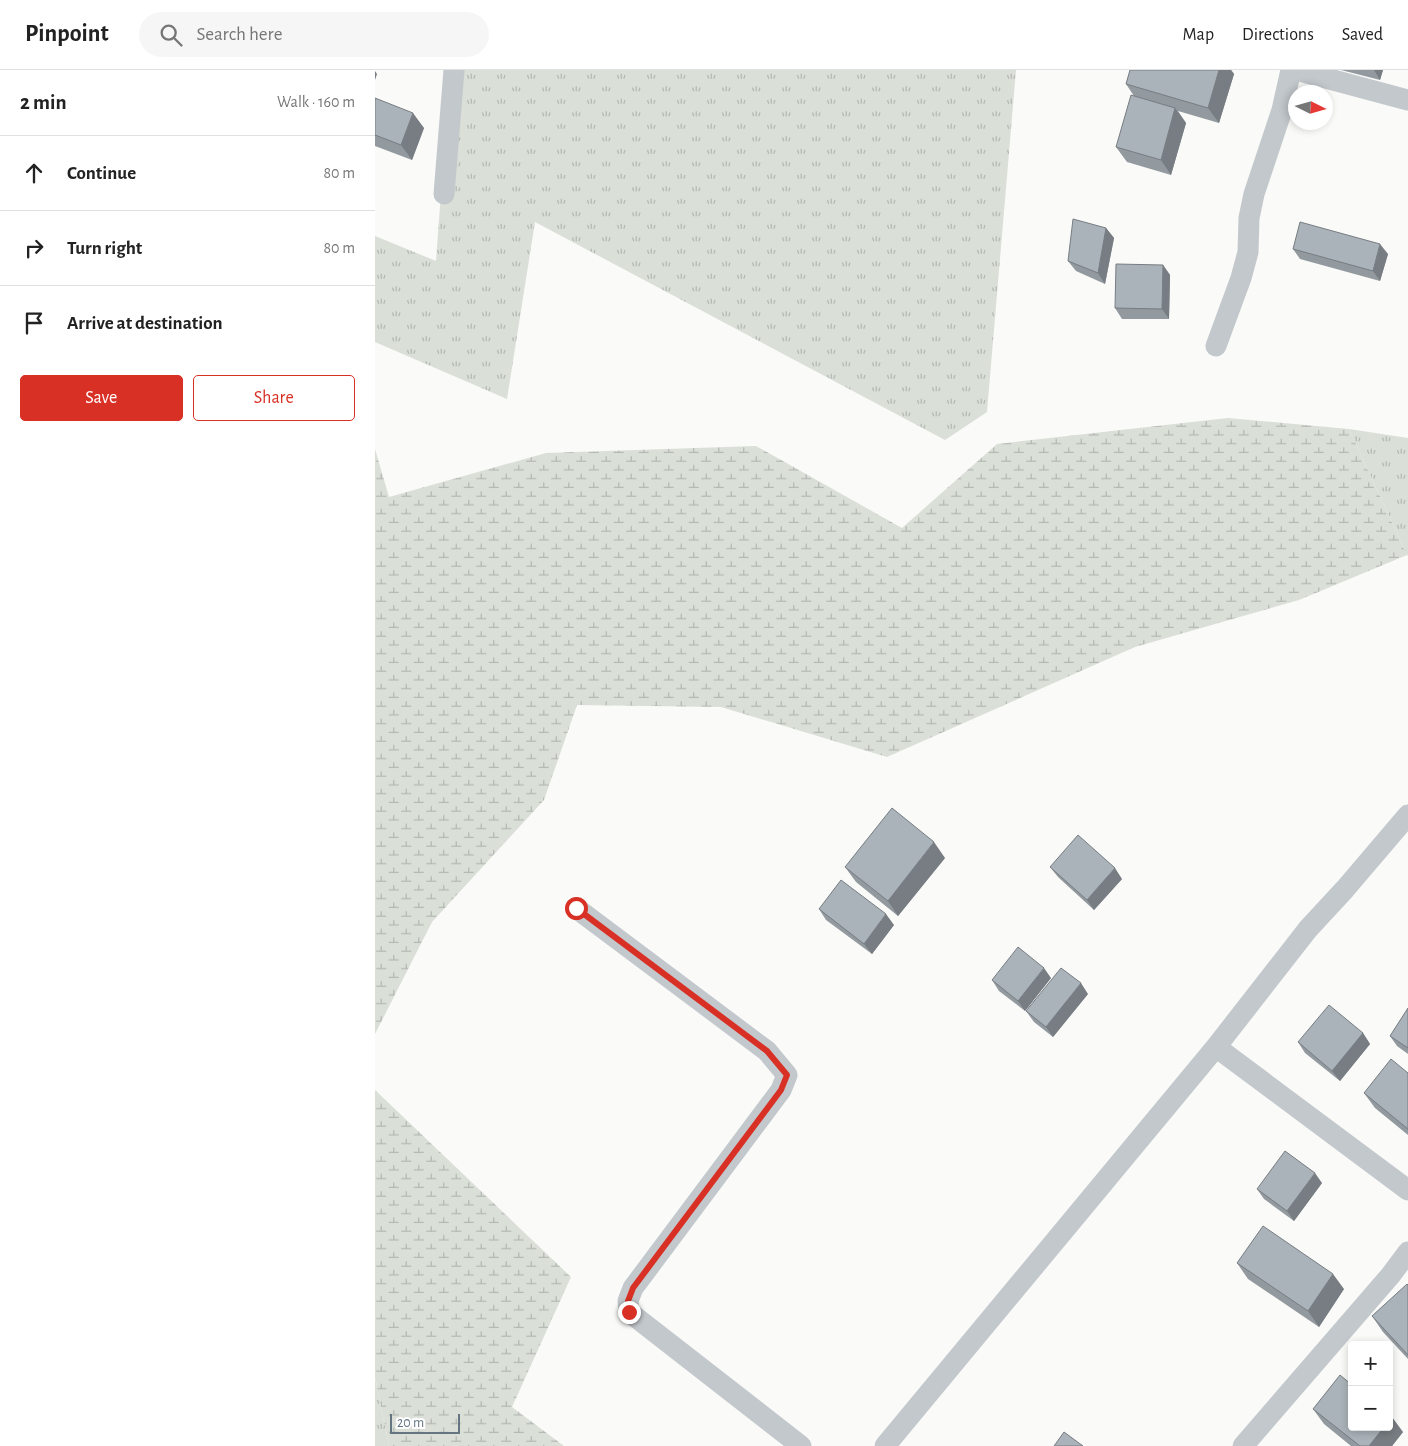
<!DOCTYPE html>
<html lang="en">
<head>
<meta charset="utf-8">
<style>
  :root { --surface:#fff; --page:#f6f6f6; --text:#222; --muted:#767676; --line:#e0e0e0; --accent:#d93025 }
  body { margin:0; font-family:"Alegreya Sans",sans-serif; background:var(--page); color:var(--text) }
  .controls { position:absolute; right:15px; bottom:15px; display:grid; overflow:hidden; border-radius:5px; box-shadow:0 2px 8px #0003 }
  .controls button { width:45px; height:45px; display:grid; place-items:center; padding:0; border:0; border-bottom:1px solid var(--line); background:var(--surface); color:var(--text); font:25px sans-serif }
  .compass { position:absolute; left:913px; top:15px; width:45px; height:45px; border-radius:50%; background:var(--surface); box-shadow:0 2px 8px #0003; rotate:95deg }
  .scale { position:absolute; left:15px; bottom:12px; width:70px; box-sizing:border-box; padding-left:5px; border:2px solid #657683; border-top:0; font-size:14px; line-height:18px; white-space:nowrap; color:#657683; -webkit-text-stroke:4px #fff; paint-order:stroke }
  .stop { position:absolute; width:15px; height:15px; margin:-11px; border:4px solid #d93025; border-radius:50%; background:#fff }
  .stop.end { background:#d93025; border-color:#fff; box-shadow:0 1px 5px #0008 }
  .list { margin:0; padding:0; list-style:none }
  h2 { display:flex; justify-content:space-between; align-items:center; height:65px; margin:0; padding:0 20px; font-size:21px }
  h2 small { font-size:16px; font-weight:400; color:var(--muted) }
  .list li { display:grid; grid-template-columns:32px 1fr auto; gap:15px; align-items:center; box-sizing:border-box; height:75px; padding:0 20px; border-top:1px solid var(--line) }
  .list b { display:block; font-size:19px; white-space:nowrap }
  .list em { font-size:16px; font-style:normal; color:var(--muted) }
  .actions { display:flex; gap:10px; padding:15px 20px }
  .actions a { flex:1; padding:11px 0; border:1px solid var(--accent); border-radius:5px; text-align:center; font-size:18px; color:var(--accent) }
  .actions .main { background:var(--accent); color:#fff }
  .icon { flex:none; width:28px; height:28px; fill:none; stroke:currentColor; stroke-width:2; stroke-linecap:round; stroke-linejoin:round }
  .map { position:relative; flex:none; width:1033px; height:1376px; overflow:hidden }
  header { display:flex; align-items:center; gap:30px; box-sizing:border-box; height:70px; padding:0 25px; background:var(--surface); border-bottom:1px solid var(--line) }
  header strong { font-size:24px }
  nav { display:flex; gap:28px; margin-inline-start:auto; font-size:18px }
  .search { width:350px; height:45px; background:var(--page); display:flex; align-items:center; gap:12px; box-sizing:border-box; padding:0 18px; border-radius:28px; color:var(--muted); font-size:19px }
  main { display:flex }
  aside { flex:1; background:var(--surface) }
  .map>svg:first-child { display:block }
  .grass { fill:url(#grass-tufts) }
  .wetland { fill:url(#wetland-marsh) }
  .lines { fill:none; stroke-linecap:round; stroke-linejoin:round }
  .minor { stroke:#c3c8cc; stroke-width:21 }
  .wall { fill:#929a9f }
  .shaded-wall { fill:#777d82 }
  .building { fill:#aab3b9; stroke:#777d82 }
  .route { stroke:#d93025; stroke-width:6 }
</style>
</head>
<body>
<header>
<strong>Pinpoint</strong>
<div class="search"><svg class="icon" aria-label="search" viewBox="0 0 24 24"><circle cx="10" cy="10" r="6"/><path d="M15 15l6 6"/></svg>Search here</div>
<nav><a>Map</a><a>Directions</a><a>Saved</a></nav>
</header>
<main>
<aside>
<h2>2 min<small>Walk · 160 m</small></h2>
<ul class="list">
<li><svg class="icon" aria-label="ahead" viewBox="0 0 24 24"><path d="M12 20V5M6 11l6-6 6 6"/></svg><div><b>Continue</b></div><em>80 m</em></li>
<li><svg class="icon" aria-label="right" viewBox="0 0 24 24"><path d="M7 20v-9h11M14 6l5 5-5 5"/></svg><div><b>Turn right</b></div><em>80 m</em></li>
<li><svg class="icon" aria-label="arrive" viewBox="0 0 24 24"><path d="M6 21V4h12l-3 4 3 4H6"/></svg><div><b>Arrive at destination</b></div></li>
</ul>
<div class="actions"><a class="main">Save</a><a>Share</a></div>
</aside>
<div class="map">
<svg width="1033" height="1376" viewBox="0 0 1033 1376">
  <defs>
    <pattern id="grass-tufts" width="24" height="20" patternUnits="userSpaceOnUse" patternTransform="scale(1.25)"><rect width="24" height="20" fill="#dadfd7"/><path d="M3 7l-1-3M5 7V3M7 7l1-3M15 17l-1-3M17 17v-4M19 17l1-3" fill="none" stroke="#b4b9b4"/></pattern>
    <pattern id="wetland-marsh" width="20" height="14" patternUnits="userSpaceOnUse" patternTransform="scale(1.25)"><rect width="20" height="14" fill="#dadfd7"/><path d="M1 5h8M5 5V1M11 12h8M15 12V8" fill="none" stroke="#b4b9b4"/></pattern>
  </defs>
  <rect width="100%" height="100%" fill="#fafaf8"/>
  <!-- grass -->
  <path class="grass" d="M75,0H641L612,342L570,370L160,152L132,329L0,272V166L61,191Z
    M974,359L1033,368V486L1032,485Z
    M0,1307L14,1376H0Z"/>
  <!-- wetland -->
  <path class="wetland" d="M853,348L974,359L1032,485L924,530L760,577L512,687L346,637L202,635L169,730L57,852L0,964V379L14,427L171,383L381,376L527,458L622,374Z
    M0,1020L196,1207L137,1337L189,1376H14L0,1307Z"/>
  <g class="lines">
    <!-- minor -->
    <path class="minor" d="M921,0L1033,30
      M69,124L79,0
      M841,276L866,208L873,182L874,148L879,124L907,40L916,0
      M201,838L392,981L412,1005L406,1020L258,1218L253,1231L254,1242L426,1376
      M841,977L1033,1120
      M510,1376L841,977L933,859L970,819L1033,745
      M868,1376L1015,1206L1033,1182"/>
  </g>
  <!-- wall -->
  <path class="wall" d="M755,0H856L859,4L844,53L803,41L811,53L796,105L752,92L741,77L759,26L751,14Z
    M966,0H1008L1005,10Z
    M0,28L49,58L37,90L0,76Z
    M731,158L739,168L730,214L701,201L693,191Z
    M918,179L1013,184L1005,211L925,189Z
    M788,195L795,205L794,249H747L740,238Z
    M570,788L523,846L481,812L470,797Z
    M675,797L747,809L719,840L683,807Z
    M444,839L519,855L497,884L451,850Z
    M676,908L650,941L624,921L617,910Z
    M713,924L678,967L659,952L651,941Z
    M1033,938V984L1022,976L1015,966Z
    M988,963L995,974L965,1011L930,983L923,972Z
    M1033,1003V1065L1000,1038L989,1023Z
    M947,1113L919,1151L889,1129L882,1119Z
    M862,1193L969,1219L944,1257L873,1209Z
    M1033,1215V1289L1008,1262L997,1246Z
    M938,1339L1028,1362L1017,1376H976L949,1354Z"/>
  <!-- shaded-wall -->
  <path class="shaded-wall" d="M844,0H856L859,4L844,53L833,38Z
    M999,0H1008L1005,10Z
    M0,1L2,4L0,10Z
    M800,38L811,53L796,105L786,90Z
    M38,43L49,58L37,90L26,75Z
    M731,158L739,168L730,214L723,203Z
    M1005,174L1013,184L1005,211L998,201Z
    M788,195L795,205L794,249L787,239Z
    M559,772L570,788L523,846L513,831Z
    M740,798L747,809L719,840L712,830Z
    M511,844L519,855L497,884L489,874Z
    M669,898L676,908L650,941L643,931Z
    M706,913L713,924L678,967L671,957Z
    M988,963L995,974L965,1011L957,1001Z
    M940,1103L947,1113L919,1151L912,1141Z
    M958,1204L969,1219L944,1257L933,1241Z
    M1017,1347L1028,1362L1017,1376H994L1009,1357H1014V1350Z"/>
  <!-- building -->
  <path class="building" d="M755,0H844L833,38L751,14Z
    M756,25L800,38L786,90L741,77Z
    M0,28L38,43L26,75L0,65Z
    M698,149L731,158L723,203L693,191Z
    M925,152L1005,174L998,201L918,179Z
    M741,194L788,195L787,239L740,238Z
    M517,738L559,772L513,831L470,797Z
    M703,765L740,798L712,830L675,797Z
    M466,810L511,844L489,874L444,839Z
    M643,877L669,898L643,931L617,910Z
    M686,898L706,913L671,957L651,941Z
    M954,935L988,963L957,1001L923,972Z
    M1033,938V978L1015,966Z
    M1016,989L1033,1003V1059L989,1023Z
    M910,1081L940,1103L912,1141L882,1119Z
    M888,1156L958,1204L933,1241L862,1193Z
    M1032,1214L1033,1215V1285L997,1246Z
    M965,1305L977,1315V1357H1009L994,1376H985L938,1339Z
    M1014,1345L1017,1347L1014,1350Z
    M689,1362L708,1376H679Z"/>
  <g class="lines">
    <!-- route -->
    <path class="route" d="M201,838L392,981L412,1005L406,1020L258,1218L253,1231L254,1242"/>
  </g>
</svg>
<div class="controls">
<button>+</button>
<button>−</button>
</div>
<svg class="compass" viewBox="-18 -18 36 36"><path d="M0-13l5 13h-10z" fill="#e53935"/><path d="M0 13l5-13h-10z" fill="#767676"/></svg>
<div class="scale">20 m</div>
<div class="stop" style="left:201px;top:838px"></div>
<div class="stop end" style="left:254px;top:1242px"></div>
</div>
</main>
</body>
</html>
